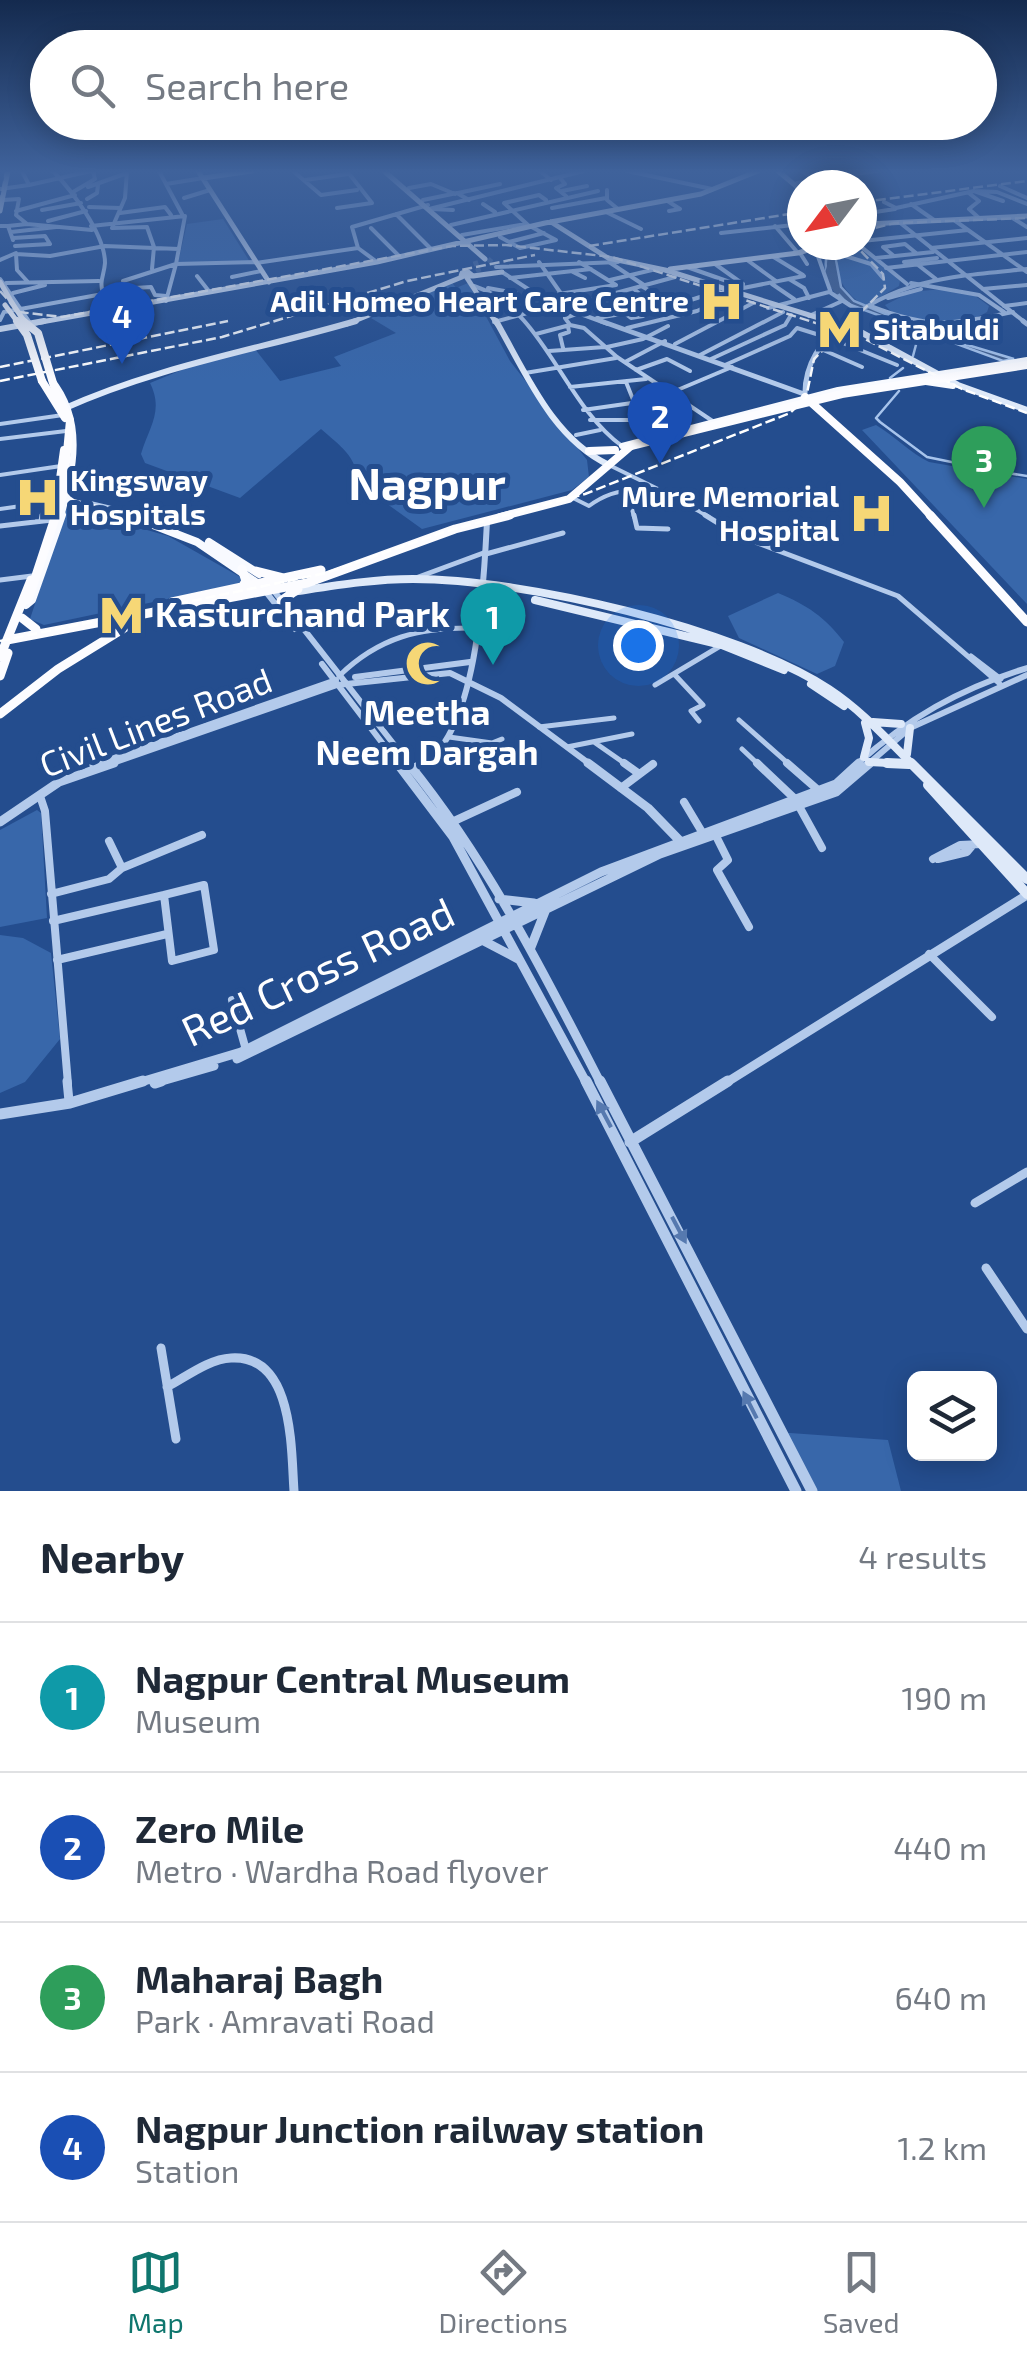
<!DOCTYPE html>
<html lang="en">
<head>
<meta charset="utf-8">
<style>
  :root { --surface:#fff; --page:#f2f2f3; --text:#1f2937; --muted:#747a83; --line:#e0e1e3; --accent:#0f766e }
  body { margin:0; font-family:"Exo 2",sans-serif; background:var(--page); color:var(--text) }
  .controls { position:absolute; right:30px; bottom:30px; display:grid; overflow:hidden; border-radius:15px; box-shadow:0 5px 25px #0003 }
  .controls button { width:90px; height:90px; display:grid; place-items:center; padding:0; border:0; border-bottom:2px solid var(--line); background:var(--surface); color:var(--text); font:50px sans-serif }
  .compass { position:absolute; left:787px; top:170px; width:90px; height:90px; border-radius:50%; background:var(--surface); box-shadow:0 5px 25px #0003; rotate:238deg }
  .you { position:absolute; left:638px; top:645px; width:35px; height:35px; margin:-25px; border:8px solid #fff; border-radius:50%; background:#1a73e8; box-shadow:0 0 0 15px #1a73e833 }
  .badge { display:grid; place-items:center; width:65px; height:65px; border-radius:50%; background:var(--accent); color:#fff; font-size:32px; font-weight:700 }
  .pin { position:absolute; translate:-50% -82px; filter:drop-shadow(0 2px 5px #0008) }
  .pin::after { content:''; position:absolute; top:52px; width:35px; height:30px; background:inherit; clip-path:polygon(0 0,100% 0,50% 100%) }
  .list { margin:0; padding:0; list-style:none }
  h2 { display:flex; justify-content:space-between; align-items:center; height:130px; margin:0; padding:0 40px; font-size:42px }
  h2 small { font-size:32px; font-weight:400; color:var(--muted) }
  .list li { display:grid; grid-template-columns:65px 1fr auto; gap:30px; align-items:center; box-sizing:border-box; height:150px; padding:0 40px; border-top:2px solid var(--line) }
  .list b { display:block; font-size:38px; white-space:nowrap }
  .list p { margin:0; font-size:32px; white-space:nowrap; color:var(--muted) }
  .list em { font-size:32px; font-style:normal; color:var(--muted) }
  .icon { flex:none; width:55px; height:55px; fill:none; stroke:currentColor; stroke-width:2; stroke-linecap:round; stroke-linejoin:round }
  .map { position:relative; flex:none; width:1027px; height:1491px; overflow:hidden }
  .search { position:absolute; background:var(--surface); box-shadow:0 5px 25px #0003; left:30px; right:30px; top:30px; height:110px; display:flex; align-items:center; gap:25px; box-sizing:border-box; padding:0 35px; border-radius:55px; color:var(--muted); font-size:38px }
  .sheet { height:730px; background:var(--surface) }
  nav { display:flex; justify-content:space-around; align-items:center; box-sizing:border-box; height:140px; border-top:2px solid var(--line); background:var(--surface); font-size:28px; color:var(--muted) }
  nav a { display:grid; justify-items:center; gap:5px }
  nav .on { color:var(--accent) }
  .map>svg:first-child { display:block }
  .green { fill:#3867aa }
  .water { fill:#446190; stroke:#a7c4ec; stroke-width:2.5 }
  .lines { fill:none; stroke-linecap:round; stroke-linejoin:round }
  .stream { stroke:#a7c4ec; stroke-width:2.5 }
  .river { stroke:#446190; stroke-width:5 }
  .secondary-tunnel { stroke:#45689f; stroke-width:5; stroke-dasharray:5 2.5; stroke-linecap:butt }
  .minor-far3 { stroke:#b3caeb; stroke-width:4 }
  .minor-far2 { stroke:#b3caeb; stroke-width:5 }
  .minor-far1 { stroke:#b3caeb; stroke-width:8 }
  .minor { stroke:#b3caeb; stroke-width:9 }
  .tertiary-far4 { stroke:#b3caeb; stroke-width:4 }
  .tertiary-far3 { stroke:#b3caeb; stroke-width:5 }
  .tertiary-far2 { stroke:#b3caeb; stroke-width:6 }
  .tertiary-far1 { stroke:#b3caeb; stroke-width:9 }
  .tertiary { stroke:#b3caeb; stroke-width:11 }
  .secondary-far3 { stroke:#dee9f9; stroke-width:5 }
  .secondary-far2 { stroke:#dee9f9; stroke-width:6 }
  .secondary-far1 { stroke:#dee9f9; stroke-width:8 }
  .secondary { stroke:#dee9f9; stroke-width:10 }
  .primary-far2 { stroke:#f8faff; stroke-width:5 }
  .primary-far1 { stroke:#f8faff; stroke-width:6 }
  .primary { stroke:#f8faff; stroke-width:8 }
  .trunk-far2 { stroke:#fcfcff; stroke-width:5 }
  .trunk-far1 { stroke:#fcfcff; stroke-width:8 }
  .trunk { stroke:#fcfcff; stroke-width:9 }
  .rail { stroke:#fff; stroke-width:2.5; stroke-dasharray:10 4; stroke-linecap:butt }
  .secondary-bridge { stroke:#dee9f9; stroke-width:5 }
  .primary-bridge-far1 { stroke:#f8faff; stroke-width:6 }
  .primary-bridge { stroke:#f8faff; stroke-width:8 }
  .trunk-bridge-far2 { stroke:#fcfcff; stroke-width:5 }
  .trunk-bridge-far1 { stroke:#fcfcff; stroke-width:8 }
  .trunk-bridge { stroke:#fcfcff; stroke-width:9 }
  .oneway { fill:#5679af }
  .labels { text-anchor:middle; stroke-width:10; stroke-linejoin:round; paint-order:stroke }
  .far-poi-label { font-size:30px; font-weight:bold; fill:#fff; stroke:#244d8e; text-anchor:end }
  .poi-label { font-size:35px; font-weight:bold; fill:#fff; stroke:#244d8e; text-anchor:start }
  .street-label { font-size:35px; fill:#fff; stroke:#244d8e }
  .near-street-label { font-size:42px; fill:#fff; stroke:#244d8e }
  .far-town-label { font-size:45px; font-weight:bold; fill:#fff; stroke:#244d8e }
</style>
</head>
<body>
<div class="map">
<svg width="1027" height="1491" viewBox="0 0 1027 1491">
  <rect width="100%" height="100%" fill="#244d8e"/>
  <!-- green -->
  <path class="green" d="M223,219L250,262L178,263L187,224Z
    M845,245H858L900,281L899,286L865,306C843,293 828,268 845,245Z
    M451,281L456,288L468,283L510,361L587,460L589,477L572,490L422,529L358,483C357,456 340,446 321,429L240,498L145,463L141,454C149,427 164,411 150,383L206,360L255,349L280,381L341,366L334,357L396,333L371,318Z
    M942,289L974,295L989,306L987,312C964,327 903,329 885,305L911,292Z
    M876,425C895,436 910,453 929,462L1027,479V604L862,430Z
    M67,507L168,536L242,578L239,584L44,625L30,619Z
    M778,593C807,605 825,617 844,642L835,666L817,674L739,638L728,616Z
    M37,810L41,813L47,918L0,927V830Z
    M0,935L23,938L51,953L60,1039L25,1082L0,1093Z
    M776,1432L888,1440L901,1491H807Z"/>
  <!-- water -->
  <path class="water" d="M833,245H843L836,260L841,287L854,301L941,337L1014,359L1003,361L851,305C832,293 816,265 833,245Z"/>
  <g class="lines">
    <!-- stream -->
    <path class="stream" d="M912,328L917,341L913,356
      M890,378L903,368
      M899,391L876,418L880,422L927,457L966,465
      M981,469L1027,476"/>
    <!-- river -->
    <path class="river" d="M836,245L827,275L837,292"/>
    <!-- secondary-tunnel -->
    <path class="secondary-tunnel" d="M488,259L495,265
      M475,261L479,272"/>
    <!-- minor-far3 -->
    <path class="minor-far3" d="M53,171C72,191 105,234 105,263C104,276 99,280 103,294
      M127,171L125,198L112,228L147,227L154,247L152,269
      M159,171L182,214
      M293,171L321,195L357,190
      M540,171L551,180
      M802,171L822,185
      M847,175L877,171
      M561,179L565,184L556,188L566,196
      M305,180L348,174
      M797,183L847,175L840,171
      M166,184L203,178
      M29,185L91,171
      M1000,186L1027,198
      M88,187L127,173
      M409,188L431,184L455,194
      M0,189L29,185L22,171
      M607,190V200L618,209
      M562,191L587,186
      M73,192L95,179L93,171
      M458,193L500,184
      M970,194L979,201L969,209L979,218
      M184,198L210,190
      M87,199L97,193L98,185
      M3,200L19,199L16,215L27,224L8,226
      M423,200L457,193L469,200
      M666,200L680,209L669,211
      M1003,201L974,191L997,192L1027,204
      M884,202L896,208L974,191
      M483,204L495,212
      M911,204L934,220
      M89,207L120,208
      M337,208L372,203L347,171
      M552,208L606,198
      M432,209L453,210
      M42,210L81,203
      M16,211L75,195
      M606,212L641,229
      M120,213L165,207L171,215
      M396,214L431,249
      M862,214L895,209
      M1011,217L1027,227
      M954,220L1027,272
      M48,221L86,211
      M27,224L92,230
      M451,225L598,191
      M528,225L504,203L539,195L546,200
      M0,226H8L13,240
      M91,226L185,216L176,264L123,281
      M775,226L798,253
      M371,228L400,257
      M11,232L56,227
      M544,233L509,242L520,248L556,240
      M721,233L802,224
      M462,235L526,224L556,240
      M500,237L509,242
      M13,238L45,236L50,244L15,246
      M862,241L968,230
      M845,245L839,254L871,264L883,278
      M859,245L907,284
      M358,248L352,227L428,205
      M815,248L831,293L860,312
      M931,248L1027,238
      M800,253L807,264
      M772,256L803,275
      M894,256L883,247L905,244L916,253
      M876,258L933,252
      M0,260L16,253
      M747,260L776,281
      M539,262L569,305
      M579,262L616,285
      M609,262L644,285
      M904,262L937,258
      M256,263L358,248L377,262
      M715,264L743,284
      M918,265L936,279
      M687,267L744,287
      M886,268L1027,252
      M573,272L585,278
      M197,276L208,290
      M232,277L261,271
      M510,278L591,269
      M789,279L804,288L809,298
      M610,280L652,270
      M27,281L17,270L16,254L50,256L105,246L179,249
      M6,283L99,281
      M911,283L979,295L1004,312
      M772,284L794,299
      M474,286C544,309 562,402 622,446
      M643,287L675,305L719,291
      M488,288L516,293
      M983,289L1027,285
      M102,290L151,287L155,295L166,296
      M723,292L804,276
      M13,293L45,285
      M559,294L616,285
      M888,298L921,289
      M166,301L176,264L256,262
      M871,306C933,330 950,324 1013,312
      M1004,306L1027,303
      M564,307L675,277
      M612,308L648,301L634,289
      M768,308L829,292
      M623,312L631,318L643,316
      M809,316L840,302
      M597,318L675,305L689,313
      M494,322L558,305
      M570,325L565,318L579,313
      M942,327L987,341
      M627,328L697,311L731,295
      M536,334L570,325L584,328L617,357L714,422
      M833,339L897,365
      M675,344L753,303
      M607,347L643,339L668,326
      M563,348L560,335L569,332L568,326
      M821,349L862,367
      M549,351L605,347
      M700,355L783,312
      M711,359L785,325L791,315
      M625,362L665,341
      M725,365L790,336L797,328L829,338
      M636,370L667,359L690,371
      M525,373L616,358
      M626,382L634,402L648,416L640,422L653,435
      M570,387L646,379
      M668,394L732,367
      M583,410L674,397
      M590,420H640
      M0,424L63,415
      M576,435L600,430
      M0,439L66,431
      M609,465L658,489
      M0,475L61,466
      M628,493L634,517
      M571,497L589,506C629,476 671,494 709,517
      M0,509L21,506
      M42,517L45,501L58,499"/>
    <!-- minor-far2 -->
    <path class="minor-far2" d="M634,515L637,528L668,529
      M705,515L739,536L898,596L1000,684
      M41,521L42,515
      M0,526L52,520
      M486,554L563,533
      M413,579L486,552
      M0,580L32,576
      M971,656L1001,679
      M675,675L703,705L691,711L699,721
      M339,676C379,637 420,627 475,628
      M655,685L722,645
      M739,720L790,765
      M539,727L614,718
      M449,737L492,743L502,739
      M594,742L627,765
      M567,747L632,734
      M742,749L759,765"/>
    <!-- minor-far1 -->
    <path class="minor-far1" d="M624,763L638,773
      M757,763L795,799L822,848
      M787,763L818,790
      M621,788L653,764
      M40,796L45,811L68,1084
      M684,802L702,832
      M452,822L517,792
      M714,832L728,860L717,870L749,927
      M109,841L122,868
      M933,859L960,845L982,844
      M938,859L967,852L972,846
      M204,885L214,950L172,961L164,895Z
      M51,894L109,879L122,868L202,835
      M53,921L164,895
      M929,954L992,1017
      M57,960L167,934
      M232,1000L246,1050"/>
    <!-- minor -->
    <path class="minor" d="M67,1081L69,1101
      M975,1203L1027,1172
      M986,1268L1027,1329
      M161,1348L176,1439
      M167,1387C186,1377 209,1359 231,1358C294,1354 291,1449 294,1491"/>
    <!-- tertiary-far4 -->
    <path class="tertiary-far4" d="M627,171L712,189
      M429,209L584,171
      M899,222L1027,324
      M496,267L618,262
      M502,272L548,302L608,324
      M0,279L30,323
      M0,320L4,312L103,294L108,312
      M842,324C898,278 957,276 1027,269"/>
    <!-- tertiary-far3 -->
    <path class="tertiary-far3" d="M601,321L804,394
      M1023,321L1027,324
      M805,396C804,364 821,341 845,321
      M88,503L148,517"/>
    <!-- tertiary-far2 -->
    <path class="tertiary-far2" d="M138,515L152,518
      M274,591L410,765
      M266,592L295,629
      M322,664L399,765
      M355,677L470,662
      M94,765L336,680
      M107,765L337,685L450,673L501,698L591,765
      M420,765C478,738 484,579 487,521
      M856,765C908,718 959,689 1027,668
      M867,765L910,728L1027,675"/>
    <!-- tertiary-far1 -->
    <path class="tertiary-far1" d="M397,763L453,837L587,1084
      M408,763C487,860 544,973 601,1084
      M588,763L648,808L679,840
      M94,765L100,763
      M414,768L425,763
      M0,822L59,782L114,763
      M499,899L534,903
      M482,940L518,959
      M531,947L546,909
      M237,1059L660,854L836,792L870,763
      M155,1083L214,1066
      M134,1084L241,1052L601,872L836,784L859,763
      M724,1084L1027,895"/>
    <!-- tertiary -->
    <path class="tertiary" d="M586,1081L796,1491
      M600,1081L812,1491
      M155,1083L161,1081
      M0,1114L70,1103L143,1081
      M630,1142L728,1081"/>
    <!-- secondary-far3 -->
    <path class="secondary-far3" d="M198,171L269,282
      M384,171L485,259
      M778,171L802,191
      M203,178L252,171
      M551,222L608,258L665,270L838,324
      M868,224L1027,216
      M670,269L798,253L824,245
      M468,272L473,276H461L462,273Z
      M473,276L502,272
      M467,278L497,324
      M30,324L377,262L545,223L701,194L758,171
      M347,324L462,277"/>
    <!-- secondary-far2 -->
    <path class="secondary-far2" d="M496,321C526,373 552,438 609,465
      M830,321L855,329L958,385L1027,410
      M0,329L44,321
      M63,409C158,366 257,350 356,321"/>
    <!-- secondary-far1 -->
    <path class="secondary-far1" d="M292,592C332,586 372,579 413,579C525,579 735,628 829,689C861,710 886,738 913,765
      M535,600L722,645L784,670
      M811,684L844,706
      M873,722L901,724
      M907,754L910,728
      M864,757L869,738L865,723
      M869,762L909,764"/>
    <!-- secondary -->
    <path class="secondary" d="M887,763L909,764
      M911,763L1027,879
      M928,785L1027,894"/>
    <!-- primary-far2 -->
    <path class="primary-far2" d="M0,211L8,171"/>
    <!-- primary-far1 -->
    <path class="primary-far1" d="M51,379C85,421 74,468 61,517
      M926,382L953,386
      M622,446L838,390L1027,360"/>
    <!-- primary -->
    <path class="primary" d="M148,523L197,542L260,585
      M209,542L259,574
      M26,605L32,600L62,515"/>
    <!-- trunk-far2 -->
    <path class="trunk-far2" d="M0,282L12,303"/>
    <!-- trunk-far1 -->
    <path class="trunk-far1" d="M42,381L65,418
      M805,397L900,482L932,517
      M589,451L615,450
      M56,507L64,450
      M500,517L569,499L631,446"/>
    <!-- trunk -->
    <path class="trunk" d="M930,515L1027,622
      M256,571L284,578
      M241,589L246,581L242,569
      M281,601L298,589
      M172,602L321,570
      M22,618L36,629
      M7,640L307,583L455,529L510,515
      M0,657L31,580
      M0,676L8,653
      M0,714L58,669L139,619"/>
    <!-- rail -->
    <path class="rail" d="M862,202L1027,181
      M0,205L6,171
      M862,231L895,223L1027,218
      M589,246L802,212
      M0,291L19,312L62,317L452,246L506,245L612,257L865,339L962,389L1027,413
      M0,367L228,321
      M0,381L222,337L407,281L535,255
      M0,641L326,573L447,531L585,494L790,413L806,398L814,359L885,288L883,274L855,245"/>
    <!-- secondary-bridge -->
    <path class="secondary-bridge" d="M862,225H869"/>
    <!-- primary-bridge-far1 -->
    <path class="primary-bridge-far1" d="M63,495L73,502L135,517"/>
    <!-- primary-bridge -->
    <path class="primary-bridge" d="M125,515L176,527"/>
    <!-- trunk-bridge-far2 -->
    <path class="trunk-bridge-far2" d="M12,303L26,324
      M5,305L19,324"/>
    <!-- trunk-bridge-far1 -->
    <path class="trunk-bridge-far1" d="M17,321L27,335L42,381
      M23,321L38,333L56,393L70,420L63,495L56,517
      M631,446L842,394L1027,365"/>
    <!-- trunk-bridge -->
    <path class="trunk-bridge" d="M28,600L56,515"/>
  </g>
  <!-- one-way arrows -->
  <defs><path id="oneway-solid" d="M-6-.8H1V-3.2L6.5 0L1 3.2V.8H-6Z" transform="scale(2.5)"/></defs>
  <g class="oneway">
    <use href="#oneway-solid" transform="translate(604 1114) rotate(-118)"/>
    <use href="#oneway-solid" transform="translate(679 1230) rotate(62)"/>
    <use href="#oneway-solid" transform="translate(750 1405) rotate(-117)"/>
  </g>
  <!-- sky -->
  <linearGradient id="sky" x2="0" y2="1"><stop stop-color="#142a4e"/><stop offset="0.45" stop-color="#3f629b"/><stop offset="1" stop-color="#3f629b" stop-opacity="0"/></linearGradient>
  <rect width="1027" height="380" fill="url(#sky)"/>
  <!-- icons -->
  <defs>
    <symbol id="hospital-bare" viewBox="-9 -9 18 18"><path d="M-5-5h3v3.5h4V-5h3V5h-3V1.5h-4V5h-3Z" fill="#f6d776" stroke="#244d8e" stroke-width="2.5" paint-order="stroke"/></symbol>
    <symbol id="metro-bare" viewBox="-9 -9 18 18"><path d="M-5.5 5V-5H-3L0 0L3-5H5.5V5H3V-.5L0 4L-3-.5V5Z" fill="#f6d776" stroke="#244d8e" stroke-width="2.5" paint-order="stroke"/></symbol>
    <symbol id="mosque-bare" viewBox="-9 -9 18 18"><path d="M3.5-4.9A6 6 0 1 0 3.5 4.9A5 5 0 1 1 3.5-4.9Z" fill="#f6d776" stroke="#244d8e" stroke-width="2.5" paint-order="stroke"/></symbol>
  </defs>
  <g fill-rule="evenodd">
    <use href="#hospital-bare" x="690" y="270" width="63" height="63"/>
    <use href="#metro-bare" x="808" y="298" width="63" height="63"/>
    <use href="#hospital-bare" x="6" y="466" width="63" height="63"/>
    <use href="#hospital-bare" x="840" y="482" width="63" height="63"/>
    <use href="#metro-bare" x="90" y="584" width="63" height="63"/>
    <use href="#mosque-bare" x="396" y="632" width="63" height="63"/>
  </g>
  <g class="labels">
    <!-- far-poi labels -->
    <g class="far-poi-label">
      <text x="689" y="312">Adil Homeo Heart Care Centre</text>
      <text x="873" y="340" text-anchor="start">Sitabuldi</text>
      <text x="70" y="491" text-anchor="start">Kingsway<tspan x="70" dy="34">Hospitals</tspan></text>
      <text x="839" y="507">Mure Memorial<tspan x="839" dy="34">Hospital</tspan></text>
    </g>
    <!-- poi labels -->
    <g class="poi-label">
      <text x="155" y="627">Kasturchand Park</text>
      <text x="427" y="725" text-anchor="middle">Meetha<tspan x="427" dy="40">Neem Dargah</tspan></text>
    </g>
    <!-- street labels -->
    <g class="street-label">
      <text transform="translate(156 723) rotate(-21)" y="12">Civil Lines Road</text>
    </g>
    <!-- near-street labels -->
    <g class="near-street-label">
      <text transform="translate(318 972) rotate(-25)" y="15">Red Cross Road</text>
    </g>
    <!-- far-town labels -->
    <g class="far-town-label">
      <text x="427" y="500">Nagpur</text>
    </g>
  </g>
</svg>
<div class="controls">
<button><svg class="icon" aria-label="layers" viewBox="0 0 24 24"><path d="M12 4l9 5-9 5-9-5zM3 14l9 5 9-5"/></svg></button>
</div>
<svg class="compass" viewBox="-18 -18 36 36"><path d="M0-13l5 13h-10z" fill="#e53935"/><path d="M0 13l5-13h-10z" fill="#747a83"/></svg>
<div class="you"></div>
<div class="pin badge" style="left:493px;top:665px;background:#0f9aa8">1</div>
<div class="pin badge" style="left:660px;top:464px;background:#1a4fb4">2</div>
<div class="pin badge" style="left:984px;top:508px;background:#2e9e5b">3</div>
<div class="pin badge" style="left:122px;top:364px;background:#1a4fb4">4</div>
<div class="search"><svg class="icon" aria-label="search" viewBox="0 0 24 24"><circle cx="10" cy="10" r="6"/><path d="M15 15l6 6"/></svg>Search here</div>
</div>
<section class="sheet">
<h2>Nearby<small>4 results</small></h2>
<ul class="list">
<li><span class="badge" style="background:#0f9aa8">1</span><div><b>Nagpur Central Museum</b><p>Museum</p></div><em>190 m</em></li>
<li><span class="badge" style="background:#1a4fb4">2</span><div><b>Zero Mile</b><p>Metro · Wardha Road flyover</p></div><em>440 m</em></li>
<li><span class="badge" style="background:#2e9e5b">3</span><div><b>Maharaj Bagh</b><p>Park · Amravati Road</p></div><em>640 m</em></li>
<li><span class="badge" style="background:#1a4fb4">4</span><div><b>Nagpur Junction railway station</b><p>Station</p></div><em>1.2 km</em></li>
</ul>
</section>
<nav>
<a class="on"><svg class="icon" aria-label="map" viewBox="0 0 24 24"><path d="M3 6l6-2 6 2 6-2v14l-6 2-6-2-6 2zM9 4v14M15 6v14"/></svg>Map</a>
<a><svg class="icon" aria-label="directions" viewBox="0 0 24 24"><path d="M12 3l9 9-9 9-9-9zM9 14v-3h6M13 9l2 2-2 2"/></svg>Directions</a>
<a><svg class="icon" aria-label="saved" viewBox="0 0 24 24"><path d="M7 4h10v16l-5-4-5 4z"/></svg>Saved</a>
</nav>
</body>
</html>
